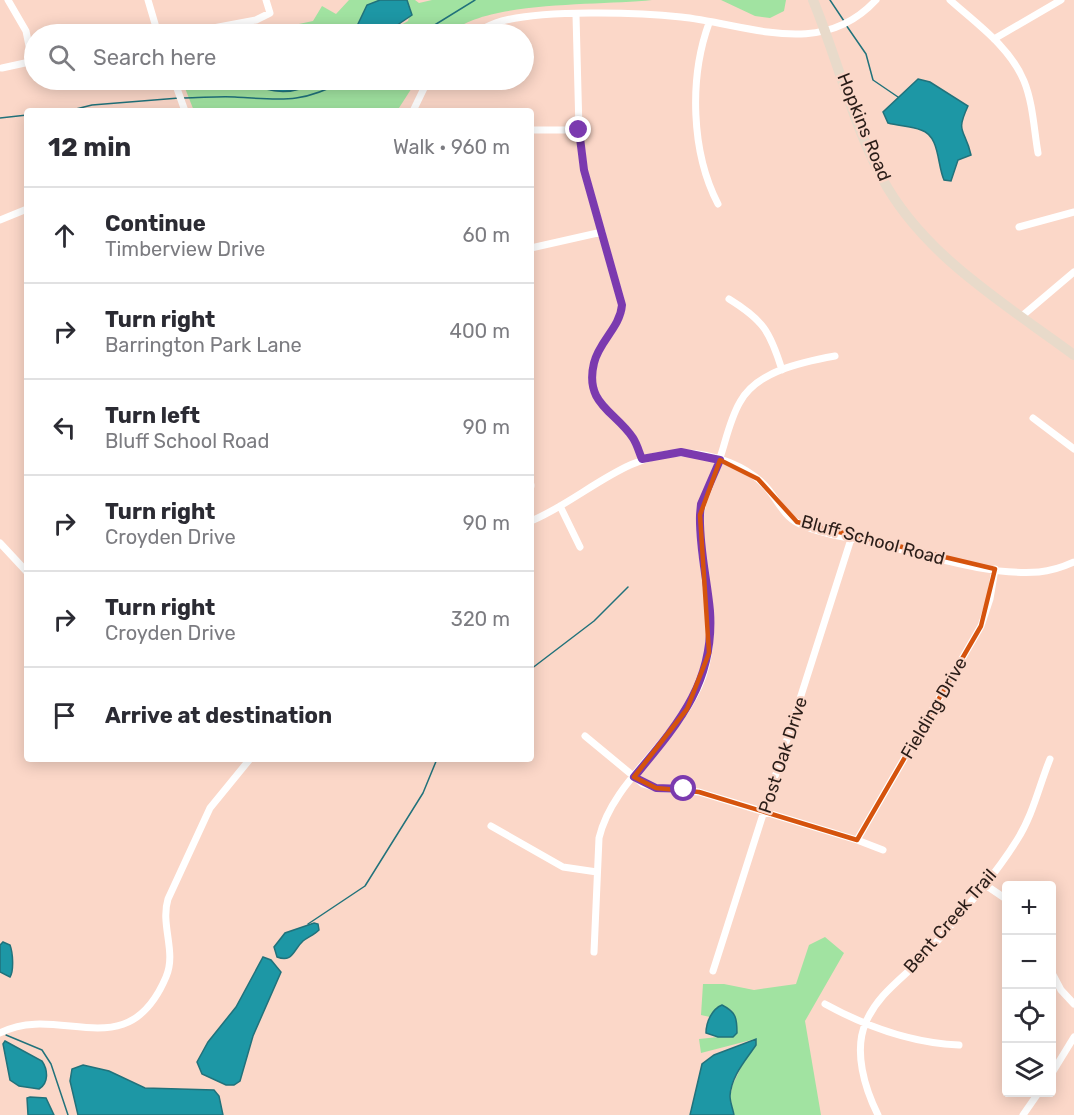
<!DOCTYPE html>
<html lang="en">
<head>
<meta charset="utf-8">
<style>
  :root { --surface:#fff; --page:#f2f2f3; --text:#2b2b33; --muted:#7c7c81; --line:#e1e1e2 }
  body { margin:0; font-family:Rubik,sans-serif; background:var(--page); color:var(--text) }
  .controls { position:absolute; right:18px; bottom:18px; display:grid; overflow:hidden; border-radius:6px; box-shadow:0 3px 15px #0003 }
  .controls button { width:54px; height:54px; display:grid; place-items:center; padding:0; border:0; border-bottom:2px solid var(--line); background:var(--surface); color:var(--text); font:30px sans-serif }
  .stop { position:absolute; width:18px; height:18px; margin:-14px; border:4px solid #7b3aaf; border-radius:50%; background:#fff }
  .stop.end { background:#7b3aaf; border-color:#fff; box-shadow:0 2px 6px #0008 }
  .list { margin:0; padding:0; list-style:none }
  h2 { display:flex; justify-content:space-between; align-items:center; height:78px; margin:0; padding:0 24px; font-size:26px }
  h2 small { font-size:20px; font-weight:400; color:var(--muted) }
  .list li { display:grid; grid-template-columns:39px 1fr auto; gap:18px; align-items:center; box-sizing:border-box; height:96px; padding:0 24px; border-top:2px solid var(--line) }
  .list b { display:block; font-size:22px; white-space:nowrap }
  .list p { margin:0; font-size:20px; white-space:nowrap; color:var(--muted) }
  .list em { font-size:20px; font-style:normal; color:var(--muted) }
  .icon { flex:none; width:33px; height:33px; fill:none; stroke:currentColor; stroke-width:2; stroke-linecap:round; stroke-linejoin:round }
  .map { position:relative; flex:none; width:1074px; height:1115px; overflow:hidden }
  .search { position:absolute; background:var(--surface); box-shadow:0 3px 15px #0003; left:24px; top:24px; width:510px; height:66px; display:flex; align-items:center; gap:15px; box-sizing:border-box; padding:0 21px; border-radius:33px; color:var(--muted); font-size:22px }
  .panel { position:absolute; background:var(--surface); box-shadow:0 3px 15px #0003; left:24px; top:108px; width:510px; height:654px; border-radius:6px }
  .map>svg:first-child { display:block }
  .green { fill:#a1e3a1 }
  .water { fill:#1d97a5; stroke:#21727b; stroke-width:1.5 }
  .lines { fill:none; stroke-linecap:round; stroke-linejoin:round }
  .stream { stroke:#21727b; stroke-width:1.5 }
  .street { stroke:#fff; stroke-width:7 }
  .secondary { stroke:#e8daca; stroke-width:10 }
  .route { stroke:#7b3aaf; stroke-width:8 }
  .marked { fill:none; stroke:#d5530d; stroke-width:4.5; stroke-linejoin:round }
  .labels { text-anchor:middle; stroke-width:4.5; stroke-linejoin:round; paint-order:stroke }
  .street-label { font-size:18px; fill:#2a1d18; stroke:#fbd7c8 }
</style>
</head>
<body>
<div class="map">
<svg width="1074" height="1115" viewBox="0 0 1074 1115">
  <rect width="100%" height="100%" fill="#fbd7c8"/>
  <!-- green -->
  <path class="green" d="M349,0H380C360,10 367,13 355,28C343,41 310,34 293,34L296,33L271,31L252,34L313,21L322,6L336,14Z
    M407,0H415L419,3L432,0H652C600,6 483,0 450,34H384L408,21L411,10Z
    M721,0H786L784,11L770,18L755,16Z
    M192,80H259L266,89C295,97 300,84 324,80C346,75 392,80 417,80L397,111H194L183,83Z
    M825,937L844,953L805,1021L821,1115H734L730,1096L733,1084L755,1039L701,1053L699,1039L718,1037L732,1010L720,1006L710,1017L701,1015L703,984H724L754,990L796,984L809,945Z"/>
  <!-- water -->
  <path class="water" d="M380,0H407L412,15L384,34H346L357,26L367,5Z
    M918,79L930,82L968,106C955,134 965,128 971,155L958,160L951,181L944,180C937,165 940,136 921,130C911,126 899,126 888,123L883,112Z
    M259,80H322C304,90 286,95 266,89Z
    M314,923L318,924L319,930C314,935 308,937 303,941C293,950 293,963 277,957L274,947L285,933Z
    M3,942L10,945C13,953 14,971 10,977L0,972V945Z
    M263,957L271,960L281,972L253,1036L240,1081L234,1085H226L202,1074L197,1062L208,1042L236,1007Z
    M722,1005C736,1012 737,1018 737,1033L733,1037H718L706,1033C706,1022 712,1009 722,1005Z
    M756,1039V1045C746,1060 731,1076 730,1096C730,1102 733,1109 734,1115H690L702,1064L714,1055Z
    M5,1041L42,1061C48,1070 49,1083 39,1089L19,1086L10,1080L3,1044Z
    M83,1065L109,1071L145,1088L214,1090L219,1096L223,1115H78L70,1081L72,1069Z
    M30,1097L46,1098L54,1115H28L27,1098Z"/>
  <g class="lines">
    <!-- stream -->
    <path class="stream" d="M830,0L844,21
      M846,25L866,54L873,80L898,97
      M420,34L475,0
      M184,98C201,98 217,96 235,97C283,100 301,104 346,80
      M68,111L92,105L179,98
      M0,118L27,115
      M531,669L594,621L628,587
      M308,924L365,886L423,793L437,759
      M6,1035L42,1050L51,1064L68,1115"/>
    <!-- street -->
    <path class="street" d="M8,0L26,31L32,61
      M148,0L158,34
      M950,0C977,24 1010,47 1024,81C1033,103 1034,130 1038,153
      M576,15L579,130L584,170L622,305C620,328 599,341 594,363C584,403 615,411 633,438C637,444 639,452 642,459
      M709,23C689,78 691,152 718,204
      M181,34L256,20L270,13L266,0
      M473,34C482,29 491,24 502,21C544,10 636,12 681,17C748,24 821,60 876,0
      M994,39L1061,0
      M2,68L34,61
      M174,80L185,111
      M413,111L428,80
      M531,130H579
      M0,220L27,209
      M1019,227L1074,212
      M531,248L602,232
      M729,299C763,320 770,331 782,370
      M1022,316L1074,272
      M1033,418L1074,449
      M531,485V486
      M560,506L580,547
      M531,521C582,500 625,452 683,453C713,453 749,466 768,489C778,501 784,516 798,523C822,535 852,538 878,544C927,555 988,576 1039,572C1051,571 1063,567 1074,562
      M0,543L27,572
      M585,736L643,784L656,788L699,792L857,840L883,850
      M491,826L563,867L597,872
      M857,840L981,626L990,599L995,569
      M984,884L1006,899
      M594,952L599,838C613,778 681,739 703,676C720,626 701,577 700,527C699,502 712,482 720,458C726,440 730,419 740,402C757,371 802,362 835,356
      M713,971L851,539
      M1052,973L1061,990L1074,1004
      M825,1004C867,1027 911,1043 959,1045
      M0,1033C60,1002 127,1069 166,977C177,952 160,925 168,899L210,808L250,759
      M1052,1073L1074,1037
      M878,1115C865,1089 853,1051 866,1022C879,992 905,977 926,954C957,918 992,880 1017,840C1033,815 1039,786 1050,759
      M1023,1115L1039,1092"/>
    <!-- secondary -->
    <path class="secondary" d="M813,0C837,58 852,122 882,178C923,255 1005,304 1074,355"/>
  </g>
  <g class="lines">
    <!-- route -->
    <path class="route" d="M579,130L584,170L622,305C620,328 599,341 594,363C584,404 615,411 633,438C637,444 639,452 642,459L681,452L720,460L701,504L700,515C699,547 707,579 710,611C715,683 677,725 634,777L656,788L684,789"/>
  </g>
  <!-- marked area -->
  <path class="marked" d="M720,460L758,479L797,522L995,569L981,626L857,840L699,792L656,788L634,777L687,709L709,653L700,515Z"/>
  <g class="labels">
    <!-- street labels -->
    <g class="street-label">
      <text transform="translate(864 127) rotate(68)" y="6">Hopkins Road</text>
      <text transform="translate(873 540) rotate(15)" y="6">Bluff School Road</text>
      <text transform="translate(934 708) rotate(-60)" y="6">Fielding Drive</text>
      <text transform="translate(783 755) rotate(-72)" y="6">Post Oak Drive</text>
      <text transform="translate(950 921) rotate(-49)" y="6">Bent Creek Trail</text>
    </g>
  </g>
</svg>
<div class="controls">
<button>+</button>
<button>−</button>
<button><svg class="icon" aria-label="locate" viewBox="0 0 24 24"><circle cx="12" cy="12" r="6"/><path d="M12 2v4M12 18v4M2 12h4M18 12h4"/></svg></button>
<button><svg class="icon" aria-label="layers" viewBox="0 0 24 24"><path d="M12 4l9 5-9 5-9-5zM3 14l9 5 9-5"/></svg></button>
</div>
<div class="stop" style="left:684px;top:789px"></div>
<div class="stop end" style="left:579px;top:130px"></div>
<div class="search"><svg class="icon" aria-label="search" viewBox="0 0 24 24"><circle cx="10" cy="10" r="6"/><path d="M15 15l6 6"/></svg>Search here</div>
<section class="panel">
<h2>12 min<small>Walk · 960 m</small></h2>
<ul class="list">
<li><svg class="icon" aria-label="ahead" viewBox="0 0 24 24"><path d="M12 20V5M6 11l6-6 6 6"/></svg><div><b>Continue</b><p>Timberview Drive</p></div><em>60 m</em></li>
<li><svg class="icon" aria-label="right" viewBox="0 0 24 24"><path d="M7 20v-9h11M14 6l5 5-5 5"/></svg><div><b>Turn right</b><p>Barrington Park Lane</p></div><em>400 m</em></li>
<li><svg class="icon" aria-label="left" viewBox="0 0 24 24"><path d="M17 20v-9H6M10 6l-5 5 5 5"/></svg><div><b>Turn left</b><p>Bluff School Road</p></div><em>90 m</em></li>
<li><svg class="icon" aria-label="right" viewBox="0 0 24 24"><path d="M7 20v-9h11M14 6l5 5-5 5"/></svg><div><b>Turn right</b><p>Croyden Drive</p></div><em>90 m</em></li>
<li><svg class="icon" aria-label="right" viewBox="0 0 24 24"><path d="M7 20v-9h11M14 6l5 5-5 5"/></svg><div><b>Turn right</b><p>Croyden Drive</p></div><em>320 m</em></li>
<li><svg class="icon" aria-label="arrive" viewBox="0 0 24 24"><path d="M6 21V4h12l-3 4 3 4H6"/></svg><div><b>Arrive at destination</b></div></li>
</ul>
</section>
</div>
</body>
</html>
